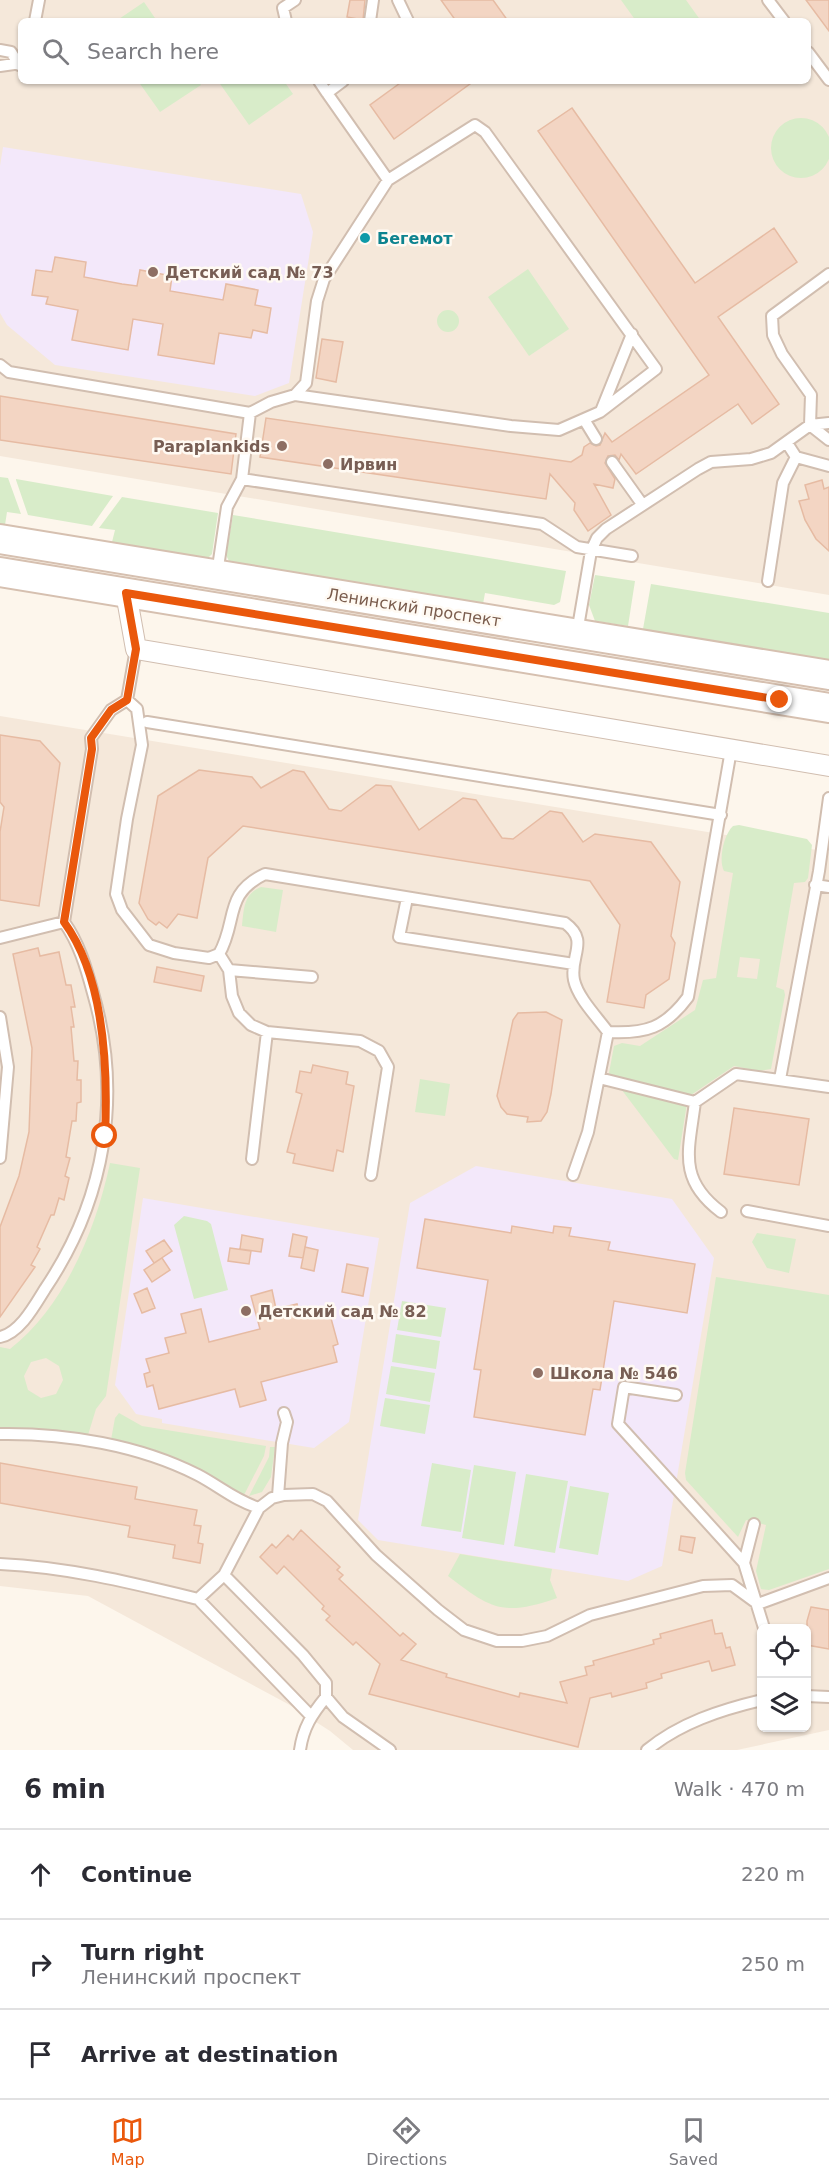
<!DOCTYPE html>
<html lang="en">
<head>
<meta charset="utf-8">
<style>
  :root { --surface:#fff; --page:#f7f7f7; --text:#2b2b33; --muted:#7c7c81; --line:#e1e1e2; --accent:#ea580c }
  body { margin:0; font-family:"DejaVu Sans",sans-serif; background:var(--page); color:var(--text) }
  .controls { position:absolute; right:18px; bottom:18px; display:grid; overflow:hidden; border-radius:9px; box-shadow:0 2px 4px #0004 }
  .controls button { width:54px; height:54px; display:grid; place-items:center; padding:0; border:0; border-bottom:2px solid var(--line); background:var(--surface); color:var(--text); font:30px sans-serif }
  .stop { position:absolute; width:18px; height:18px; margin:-14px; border:4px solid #ea580c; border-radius:50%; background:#fff }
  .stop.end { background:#ea580c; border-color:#fff; box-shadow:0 2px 6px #0008 }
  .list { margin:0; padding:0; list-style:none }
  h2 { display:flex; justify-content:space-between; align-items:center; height:78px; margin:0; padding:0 24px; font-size:26px }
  h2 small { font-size:20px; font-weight:400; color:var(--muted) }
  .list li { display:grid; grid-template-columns:39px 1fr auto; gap:18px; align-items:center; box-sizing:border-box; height:90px; padding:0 24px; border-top:2px solid var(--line) }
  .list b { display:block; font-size:22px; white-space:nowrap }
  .list p { margin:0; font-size:20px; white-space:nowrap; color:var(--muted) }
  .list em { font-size:20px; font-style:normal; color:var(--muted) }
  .icon { flex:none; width:33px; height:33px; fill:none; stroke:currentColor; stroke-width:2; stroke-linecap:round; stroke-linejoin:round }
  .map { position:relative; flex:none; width:829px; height:1750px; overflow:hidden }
  .search { position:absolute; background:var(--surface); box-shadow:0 2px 4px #0004; left:18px; right:18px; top:18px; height:66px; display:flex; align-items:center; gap:15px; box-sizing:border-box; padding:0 21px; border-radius:9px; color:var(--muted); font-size:22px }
  .sheet { height:348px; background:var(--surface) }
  nav { display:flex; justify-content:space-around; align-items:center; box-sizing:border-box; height:84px; border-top:2px solid var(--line); background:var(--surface); font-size:16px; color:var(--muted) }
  nav a { display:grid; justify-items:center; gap:3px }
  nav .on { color:var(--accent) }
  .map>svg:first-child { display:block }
  .residential { fill:#f5e8da; fill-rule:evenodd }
  .education { fill:#f3e8fa }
  .green { fill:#d8ecc9; fill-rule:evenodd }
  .building { fill:#f3d5c3; stroke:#e6bba3; stroke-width:1.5 }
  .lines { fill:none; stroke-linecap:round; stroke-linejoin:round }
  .lane-casing { stroke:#d1beb0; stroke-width:14 }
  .street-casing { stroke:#d1beb0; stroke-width:22 }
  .secondary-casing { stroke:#d6c0b0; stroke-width:32 }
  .lane { stroke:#fff; stroke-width:10 }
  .street { stroke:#fff; stroke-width:20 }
  .secondary { stroke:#fff; stroke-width:28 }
  .route { stroke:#ea580c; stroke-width:8 }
  .culture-dot { fill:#0f9aa8; stroke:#fffaf3; stroke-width:2 }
  .education-dot { fill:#8d6e63; stroke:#fffaf3; stroke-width:2 }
  .labels { text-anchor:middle; stroke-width:5; stroke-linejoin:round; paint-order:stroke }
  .culture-label { font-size:16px; font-weight:bold; fill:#0d838f; stroke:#fffaf3; text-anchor:start }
  .education-label { font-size:16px; font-weight:bold; fill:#785e54; stroke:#fffaf3; text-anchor:start }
  .street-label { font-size:16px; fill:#7a5c4d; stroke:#fffaf3 }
</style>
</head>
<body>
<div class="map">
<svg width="829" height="1750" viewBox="0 0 829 1750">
  <rect width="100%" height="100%" fill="#fdf6ec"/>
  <!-- residential -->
  <path class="residential" d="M0,0H829V595L0,456ZM21,21H808V81H21Z
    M0,716L829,852V1730L737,1750H353L330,1731L288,1704L88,1596L0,1586ZM762,1628H806V1728H762Z"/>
  <!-- education -->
  <path class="education" d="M3,147L301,194L313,232L289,383L255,396L55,365L7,325L0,313V166Z
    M476,1166L672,1199L714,1258L662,1566L628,1581L378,1540L358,1520L410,1203Z
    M143,1198L379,1238L349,1422L314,1448L162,1423V1419L136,1414L115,1385Z"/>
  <!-- green -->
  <path class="green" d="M621,0H686L701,21H636Z
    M144,2L157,21H116Z
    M138,81H198L201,85L160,112Z
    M218,81H284L293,94L249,125Z
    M771 148a30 30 0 1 1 60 0a30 30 0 1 1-60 0Z
    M528,269L569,329L529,356L488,297Z
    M437 321a11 11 0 1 1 22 0a11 11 0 1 1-22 0Z
    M0,477L8,478L21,514L7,512L5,525L0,524Z
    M16,480V479L113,496L92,526L28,515Z
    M122,497L218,513L212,554L208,558L112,542L115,530L99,528Z
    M233,515L566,571L560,602L554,605L485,593L483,604L229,561L226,555Z
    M595,575L635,581L628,626L595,621L589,605Z
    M651,584L829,613V660L643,629Z
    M739,825L807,839L812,845L808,878L805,882L794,883L776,987L784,990L785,995L771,1069L759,1071L734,1066L688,1097L678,1160L674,1159L609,1073L614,1046L622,1043L640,1046L695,1010L703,980L716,978L733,873L724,871C718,860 724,834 733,826ZM740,957L760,959L757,979L737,977Z
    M261,887L283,890L276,932L242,926C244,910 243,894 261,887Z
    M420,1079L450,1084L445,1116L415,1112Z
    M110,1163L140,1168L106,1396L96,1409L88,1435L35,1428H0V1347L10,1349C65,1306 96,1229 110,1163ZM46,1358L59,1366L63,1380L56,1394L41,1398L28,1390L24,1376L31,1362Z
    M184,1216L207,1221L211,1224L228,1290L194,1299L174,1225Z
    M757,1233L796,1239L789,1273L767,1268L752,1242Z
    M716,1277L829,1295V1569L769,1590L761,1589L756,1571L766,1525L746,1520L738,1537L686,1480L685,1473Z
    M402,1301L446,1308L441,1337L397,1330Z
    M396,1334L440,1341L436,1369L392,1362Z
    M391,1366L435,1373L430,1402L386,1394Z
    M385,1398L430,1405L425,1434L380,1426Z
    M119,1413L142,1426L266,1446L264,1456L244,1495L191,1466L111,1440L115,1418Z
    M270,1447H275L271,1477L262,1492L249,1496L269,1457Z
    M432,1463L471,1470L461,1532L421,1526Z
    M474,1465L516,1472L504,1545L462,1538Z
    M526,1474L568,1481L555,1553L514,1546Z
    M570,1486L609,1493L598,1555L559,1548Z
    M460,1554L552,1569L550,1580L557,1598C503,1617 491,1609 448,1576Z"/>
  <!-- building -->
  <path class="building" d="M350,0H365L363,20L347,17Z
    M441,0H493L508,21H456Z
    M806,0H829V31Z
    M403,81H474L394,139L370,105Z
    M572,108L695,283L774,228L797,262L718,317L779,404L752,424L738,404L636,474L621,454L619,460L615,455L608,456L605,463L615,479L613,488L594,484L611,515L588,531L574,510L575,503L550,474L546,499L260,457L266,418L571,462L582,455L584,447L590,443L596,446L600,445L605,433L612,442L709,375L538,131Z
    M55,257L86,262L84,277L122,284L137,286L140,270L172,276L170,291L223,300L226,284L258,290L255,305L271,308L267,333L253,330L251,338L219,333L214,364L158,355L163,324L133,319L128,350L72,340L78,310L46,304L48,297L32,295L36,270L52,272Z
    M322,339L343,342L336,382L316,378Z
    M0,396L236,434L231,474L0,440Z
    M822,480L824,489L829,487V551L816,539L805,520L799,501L809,499L805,485Z
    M0,735L40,741L60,763L39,906L0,900V832L4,807L0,802Z
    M199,770L252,777L261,788L293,770L304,772L329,809L341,811L376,785L391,786L419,830L463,798L476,800L502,838L513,839L550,811L562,813L583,842L595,834L651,842L680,882L671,936L675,943L669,979L646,995L644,1008L607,1002L620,925L590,881L243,826L208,858L197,918L178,914L167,928L159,922L156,925L148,919L139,903L158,796Z
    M38,948L40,956L59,952L66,985H71L75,1007H71L74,1027H71L74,1061H78L77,1080H81V1102L77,1103L76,1121H72L66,1157L70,1158L65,1176L69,1178L64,1200L59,1198L54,1215H51L37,1247L40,1249L31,1265L35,1267L0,1317V1227L19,1176L29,1132L32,1048L13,954Z
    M157,967L204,976L201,991L154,982Z
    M546,1012L562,1020L551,1094L547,1112L541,1121L527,1122L528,1117L507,1114L501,1107L497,1096L513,1020L518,1013Z
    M313,1065L348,1072L346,1084L354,1086L343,1152L337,1150L333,1171L293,1163L295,1154L287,1152L302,1094L296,1092L300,1071L311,1073Z
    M734,1108L809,1119L799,1185L724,1174Z
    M425,1219L511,1233L512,1226L553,1233L554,1226L571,1228L569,1236L610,1242L608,1250L695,1264L687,1313L614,1301L600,1390L593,1389L585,1435L474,1417L481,1370L474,1369L488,1280L417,1268Z
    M293,1234L307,1237L303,1258L289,1256Z
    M242,1235L263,1239L261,1252L240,1249Z
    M164,1240L172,1251L154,1263L146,1251Z
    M305,1247L318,1250L314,1271L301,1268Z
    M230,1248L251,1251L249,1264L228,1261Z
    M162,1258L170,1270L152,1282L144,1270Z
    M347,1264L368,1268L363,1296L342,1292Z
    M147,1288L155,1308L142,1313L134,1294Z
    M272,1290L276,1309L297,1304L301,1318L329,1311L338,1344L333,1346L337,1362L261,1382L266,1400L240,1407L235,1389L159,1409L153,1385L147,1387L144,1374L150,1372L146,1359L169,1353L165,1338L186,1333L181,1314L201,1309L209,1342L260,1329L251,1296Z
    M0,1463L137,1487L135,1499L197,1510L194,1525L201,1526L198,1543L203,1544L200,1563L173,1558L175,1545L128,1537L130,1526L0,1503Z
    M301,1530L340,1567L337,1570L343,1575L339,1579L400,1636L403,1633L416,1644L401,1660L447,1674L446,1677L519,1697L520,1693L567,1703L560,1682L587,1675L585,1667L594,1665L593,1661L654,1644L653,1640L661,1638L660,1634L712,1620L715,1634L722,1633L726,1648L730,1647L735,1665L712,1671L709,1661L661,1674L662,1678L646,1683L647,1688L612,1697L611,1693L590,1698L578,1747L369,1694L380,1664L356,1642L353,1645L326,1620L330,1616L322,1609L324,1606L284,1566L277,1574L260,1557L272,1544L276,1548L288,1535L293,1540Z
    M681,1536L695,1538L692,1553L679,1550Z
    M811,1607L829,1610V1649L807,1645V1621Z"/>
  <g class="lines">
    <defs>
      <path id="lane" d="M398,0L408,21
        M768,0L784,21
        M35,21L39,0
        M286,21L283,8L295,0
        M370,21L373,0
        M0,50L11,52L19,65
        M808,52L829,80
        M0,66L21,63
        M319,81L327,93
        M829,274L772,316L773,335L782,354L811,395L810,425L829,440
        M0,365L9,372L250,413
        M295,395L511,426L559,430L600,412L656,369L485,132L475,125L388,180
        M601,411L632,334
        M585,421L596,439
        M796,457L829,466
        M612,462L642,504
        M242,479L542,524L577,547L632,556
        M217,574L227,507L242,479L250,413L271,402L295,395L306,383L317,301L324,279L388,180L327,93L343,81
        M768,581L783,483L796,457L787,443
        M577,633L591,551L597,538L606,529L698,469L711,462L751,459L771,453L810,425L829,423
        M127,700L137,709L142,745L127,819L116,894L122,910L149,945L174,953L209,958L219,954C238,921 223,894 265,874L565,923C590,941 569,956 574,980C578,998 597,1017 608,1032
        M147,722L721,815
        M815,885L829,887
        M407,898L399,937L574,964
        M0,938L64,922L92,749L91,738L111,710L127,700L136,649
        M219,954L229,970L232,996L239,1013L251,1025L267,1032L360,1041L379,1051L388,1067L371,1175
        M229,970L312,977
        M0,1017L8,1067L0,1158
        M599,1078L695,1102
        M780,1079L819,871L829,798
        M252,1159L267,1032
        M573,1175L588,1132L608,1032C646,1034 665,1028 688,997L731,750
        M747,1211L829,1226
        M721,1212C677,1179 689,1150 695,1102L736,1074L829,1087
        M0,1337C20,1333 35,1305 45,1289C105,1200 123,1096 93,993C86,967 79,943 64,922
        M676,1395L624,1387L618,1424L744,1563L764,1628
        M0,1434C66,1433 139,1445 198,1475C219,1486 236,1501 259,1508L272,1498L284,1495L313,1494L327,1501L376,1555L438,1610L464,1630L497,1641H522L547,1636L590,1615L703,1586L732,1585L758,1604L829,1578
        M278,1496L282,1443L287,1422L284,1413
        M744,1563L754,1524
        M0,1564C68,1567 132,1583 198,1599L224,1575L259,1508
        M224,1575L303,1655L326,1683V1697L343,1717L390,1750
        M198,1599L311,1716
        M806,1696L829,1697
        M300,1750C303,1728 312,1714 326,1697
        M647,1750C680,1723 720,1710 762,1700"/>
      <path id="street" d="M126,593L136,649L829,766"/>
      <path id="secondary" d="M0,539L829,675
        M0,572L829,708"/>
    </defs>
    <!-- lane casing -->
    <use href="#lane" class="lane-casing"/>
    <!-- street casing -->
    <use href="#street" class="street-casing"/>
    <!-- secondary casing -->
    <use href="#secondary" class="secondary-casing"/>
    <!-- lane -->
    <use href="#lane" class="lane"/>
    <!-- street -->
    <use href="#street" class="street"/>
    <!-- secondary -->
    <use href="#secondary" class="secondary"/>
  </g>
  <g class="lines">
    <!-- route -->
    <path class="route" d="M105,1136C108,1069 105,978 64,922L92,749L91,738L111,710L127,700L136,649L126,593L780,700"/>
  </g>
  <!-- markers -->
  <circle class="culture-dot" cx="365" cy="238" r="6"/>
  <g class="education-dot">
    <circle cx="153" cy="272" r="6"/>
    <circle cx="282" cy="446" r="6"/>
    <circle cx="328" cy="464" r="6"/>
    <circle cx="246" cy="1311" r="6"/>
    <circle cx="538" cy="1373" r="6"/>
  </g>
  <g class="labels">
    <!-- culture labels -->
    <g class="culture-label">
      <text x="377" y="244">Бегемот</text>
    </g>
    <!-- education labels -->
    <g class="education-label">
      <text x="165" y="278">Детский сад № 73</text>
      <text x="270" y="452" text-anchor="end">Paraplankids</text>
      <text x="340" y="470">Ирвин</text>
      <text x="258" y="1317">Детский сад № 82</text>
      <text x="550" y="1379">Школа № 546</text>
    </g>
    <!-- street labels -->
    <g class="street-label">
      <text transform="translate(414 607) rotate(9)" y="6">Ленинский проспект</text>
    </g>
  </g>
</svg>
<div class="controls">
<button><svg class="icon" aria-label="locate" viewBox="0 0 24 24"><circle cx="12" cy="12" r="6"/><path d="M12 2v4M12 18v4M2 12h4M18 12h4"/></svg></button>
<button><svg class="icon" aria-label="layers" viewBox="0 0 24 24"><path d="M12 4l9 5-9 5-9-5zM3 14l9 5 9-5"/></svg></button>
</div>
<div class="stop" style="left:105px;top:1136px"></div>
<div class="stop end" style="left:780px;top:700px"></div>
<div class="search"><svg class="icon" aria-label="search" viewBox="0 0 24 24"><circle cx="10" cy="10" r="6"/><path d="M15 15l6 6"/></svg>Search here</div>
</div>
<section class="sheet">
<h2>6 min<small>Walk · 470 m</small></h2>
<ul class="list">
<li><svg class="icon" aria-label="ahead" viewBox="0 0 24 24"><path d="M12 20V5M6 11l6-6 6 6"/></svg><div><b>Continue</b></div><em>220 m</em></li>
<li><svg class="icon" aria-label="right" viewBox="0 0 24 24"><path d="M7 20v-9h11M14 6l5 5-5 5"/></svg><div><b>Turn right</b><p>Ленинский проспект</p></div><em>250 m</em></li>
<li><svg class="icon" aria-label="arrive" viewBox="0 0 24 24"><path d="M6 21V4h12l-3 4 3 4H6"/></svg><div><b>Arrive at destination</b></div></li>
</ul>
</section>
<nav>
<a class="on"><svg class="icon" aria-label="map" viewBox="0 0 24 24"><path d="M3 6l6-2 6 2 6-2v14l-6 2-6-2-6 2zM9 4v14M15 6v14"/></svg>Map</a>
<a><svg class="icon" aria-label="directions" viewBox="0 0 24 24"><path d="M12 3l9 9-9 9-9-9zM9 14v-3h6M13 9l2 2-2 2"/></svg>Directions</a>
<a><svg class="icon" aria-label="saved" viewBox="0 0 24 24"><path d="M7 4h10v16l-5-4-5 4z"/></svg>Saved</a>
</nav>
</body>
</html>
